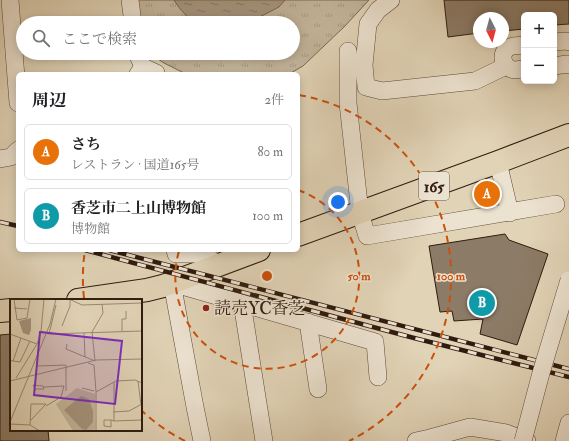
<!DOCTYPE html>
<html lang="ja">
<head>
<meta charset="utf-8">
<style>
  :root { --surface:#fff; --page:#f2f2f2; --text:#202124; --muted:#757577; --line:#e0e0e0; --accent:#b45309 }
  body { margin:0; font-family:"IM FELL Double Pica","Noto Serif JP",serif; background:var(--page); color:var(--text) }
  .controls { position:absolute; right:12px; top:12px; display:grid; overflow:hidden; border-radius:6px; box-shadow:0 2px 10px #0003 }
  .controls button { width:36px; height:36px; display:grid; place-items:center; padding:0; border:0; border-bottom:1px solid var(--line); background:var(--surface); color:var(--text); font:20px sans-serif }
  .compass { position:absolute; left:473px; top:12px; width:36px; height:36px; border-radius:50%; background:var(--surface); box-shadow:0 2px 10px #0003; rotate:174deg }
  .you { position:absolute; left:338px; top:202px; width:14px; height:14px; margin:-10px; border:3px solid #fff; border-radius:50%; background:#1a73e8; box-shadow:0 0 0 6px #1a73e833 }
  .badge { display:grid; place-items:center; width:26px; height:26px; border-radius:50%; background:var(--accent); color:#fff; font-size:13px; font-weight:700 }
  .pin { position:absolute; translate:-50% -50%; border:2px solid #fff; box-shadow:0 1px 4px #0006 }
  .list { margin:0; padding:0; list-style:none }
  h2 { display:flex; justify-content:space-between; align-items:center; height:52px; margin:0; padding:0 16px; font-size:17px }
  h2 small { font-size:13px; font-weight:400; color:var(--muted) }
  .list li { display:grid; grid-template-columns:26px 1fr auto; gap:12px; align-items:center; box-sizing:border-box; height:56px; margin:0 8px 8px; padding:0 8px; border:1px solid var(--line); border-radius:6px }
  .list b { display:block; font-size:15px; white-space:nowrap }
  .list p { margin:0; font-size:13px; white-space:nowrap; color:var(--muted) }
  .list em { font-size:13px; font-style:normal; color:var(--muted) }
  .icon { flex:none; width:22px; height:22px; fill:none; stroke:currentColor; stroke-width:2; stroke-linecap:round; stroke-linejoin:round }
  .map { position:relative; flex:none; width:569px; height:441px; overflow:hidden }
  .search { position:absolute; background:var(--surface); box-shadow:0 2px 10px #0003; left:16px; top:16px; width:284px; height:44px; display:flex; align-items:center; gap:10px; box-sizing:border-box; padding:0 14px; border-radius:22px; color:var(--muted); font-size:15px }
  .panel { position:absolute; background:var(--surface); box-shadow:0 2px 10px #0003; left:16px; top:72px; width:284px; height:180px; border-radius:6px }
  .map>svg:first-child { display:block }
  .park { fill:url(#park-tufts); stroke:#7a6854 }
  .water { fill:url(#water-ripples); stroke:#766451 }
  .building { fill:#8c7b66; stroke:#301b0f }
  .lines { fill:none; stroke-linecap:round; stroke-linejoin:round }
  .minor-casing { stroke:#5c4939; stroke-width:18 }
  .highway-casing { stroke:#301b0f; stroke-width:24 }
  .minor { stroke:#ece2d0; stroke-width:17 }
  .highway { stroke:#e1d3b6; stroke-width:22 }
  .rail-casing { stroke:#301b0f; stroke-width:4.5 }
  .rail { stroke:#ece2d0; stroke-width:3; stroke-dasharray:9; stroke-linecap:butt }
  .minor-bridge-casing { stroke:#5c4939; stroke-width:18; stroke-linecap:butt }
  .minor-bridge { stroke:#ece2d0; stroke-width:17 }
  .ring { fill:none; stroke:#cc500c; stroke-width:2; stroke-dasharray:7 5 }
  .poi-dot { fill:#8f2418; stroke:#ece2d0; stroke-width:1.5 }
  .labels { text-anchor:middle; stroke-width:3; stroke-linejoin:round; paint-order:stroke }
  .shield { fill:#ece2d0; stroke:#685749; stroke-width:1 }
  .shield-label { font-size:16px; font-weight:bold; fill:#301b0f }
  .poi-label { font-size:17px; fill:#301b0f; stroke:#ece2d0; text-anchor:start }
  .inset-road { fill:none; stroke:#9a8973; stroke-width:1 }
  .view { fill:#7b2cbf; fill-opacity:0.15; stroke:#7b2cbf; stroke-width:2 }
  .inset-edge { fill:none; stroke:#301b0f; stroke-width:2 }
  .centre { fill:#cc500c; stroke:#ece2d0; stroke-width:2 }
  .ring-label { font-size:12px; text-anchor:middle; font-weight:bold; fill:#cc500c; stroke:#ece2d0; stroke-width:3; stroke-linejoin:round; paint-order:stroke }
</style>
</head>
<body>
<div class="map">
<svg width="569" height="441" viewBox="0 0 569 441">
  <defs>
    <pattern id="park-tufts" width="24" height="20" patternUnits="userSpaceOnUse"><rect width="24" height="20" fill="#c3b49a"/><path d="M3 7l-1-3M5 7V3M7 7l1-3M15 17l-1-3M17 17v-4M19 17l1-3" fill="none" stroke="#a89a84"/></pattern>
    <pattern id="water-ripples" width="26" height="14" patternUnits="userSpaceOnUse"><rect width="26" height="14" fill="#a5947d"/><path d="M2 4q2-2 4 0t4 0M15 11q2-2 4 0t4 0" fill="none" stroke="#877865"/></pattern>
  </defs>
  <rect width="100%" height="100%" fill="#e1d3b6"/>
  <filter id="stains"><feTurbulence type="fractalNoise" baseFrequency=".005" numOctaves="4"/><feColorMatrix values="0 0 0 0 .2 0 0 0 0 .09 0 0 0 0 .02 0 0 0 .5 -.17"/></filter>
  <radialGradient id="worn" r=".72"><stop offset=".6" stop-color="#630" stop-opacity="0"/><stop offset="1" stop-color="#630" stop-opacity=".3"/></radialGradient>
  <!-- park -->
  <path class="park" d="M138,0H369L345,26L303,66L289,74H186L164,63L149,53H293V23H141Z"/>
  <!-- water -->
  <path class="water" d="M174,0H285L279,7L248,23H198C186,17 181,11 174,0Z"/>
  <!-- building -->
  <path class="building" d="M444,0H569V24L554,25V15H524V29L503,31V18H479V33L448,37Z
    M505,234L509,240L548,254L517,345L480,334L483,319L454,321L452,311L440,312L429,246Z
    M11,334V430H48L49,441H0V335Z"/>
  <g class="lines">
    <defs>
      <path id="minor" d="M10,0L18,103
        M130,0L133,23
        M391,0L378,10L368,24L364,65L366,87L382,91L475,81L506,66
        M554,42L566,41L569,42
        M524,45C519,46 512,45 508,48C500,53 502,66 511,69C515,71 520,69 524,69
        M348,51V103L360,213L367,236L556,204
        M137,53L143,67
        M554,66L567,64L569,65
        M138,74L143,67L156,73V74
        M0,159L11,157L18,150
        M498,162L510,213
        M175,250L176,254H204L218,265
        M242,303L264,441
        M308,322L318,389
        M202,441L195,407L172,283L375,342L378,377
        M416,441L430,438L470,427L506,433L527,441
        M564,441L569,423"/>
      <path id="highway" d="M298,235L498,162L569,135
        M78,300L147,290L163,286L259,250
        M0,311L11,310"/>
    </defs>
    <!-- minor casing -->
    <use href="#minor" class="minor-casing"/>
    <!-- highway casing -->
    <use href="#highway" class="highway-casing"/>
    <!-- minor -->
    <use href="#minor" class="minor"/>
    <!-- highway -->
    <use href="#highway" class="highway"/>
    <defs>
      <path id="rail" d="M0,222L18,226
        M85,250L414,338L569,377
        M109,250L569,369"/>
    </defs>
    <!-- rail casing -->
    <use href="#rail" class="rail-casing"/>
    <!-- rail -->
    <use href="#rail" class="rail"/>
    <defs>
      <path id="minor-bridge" d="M523,441L541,373L569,280"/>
    </defs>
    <!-- minor-bridge casing -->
    <use href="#minor-bridge" class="minor-bridge-casing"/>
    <!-- minor-bridge -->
    <use href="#minor-bridge" class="minor-bridge"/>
  </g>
  <!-- distance rings -->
  <g class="ring">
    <path d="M298 190A92 92 0 1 1 179 251"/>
    <path d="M185 441A184 184 0 0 1 142 411M84 298A184 184 0 0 1 85 250M299 95A184 184 0 0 1 349 441"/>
  </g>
  <!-- markers -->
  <circle class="poi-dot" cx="206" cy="308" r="4"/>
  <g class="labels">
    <!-- shield labels -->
    <rect class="shield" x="419" y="172" width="30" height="28" rx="3"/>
    <g class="shield-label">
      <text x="434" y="192">165</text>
    </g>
    <!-- poi labels -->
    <g class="poi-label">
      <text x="214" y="314">読売YC香芝</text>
    </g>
  </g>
  <!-- overview -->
  <g transform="translate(10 299)">
    <rect width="132" height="132" fill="#e1d3b6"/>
    <path d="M67,89L85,95V130L82,132H63L46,105Z" fill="#c3b49a"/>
    <path d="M21,19V31L19,36L13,34L9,22ZM71,97L79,100L83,112V123L76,131L72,130L54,111Z" fill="#a5947d"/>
    <path class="inset-road" d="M4,0L7,21L17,19L20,0M34,0L31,32L39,35L132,32M59,0L72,6L132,4M4,9L17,10M52,27L60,7V1M112,32V20H116V12M74,34L75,58M0,35L27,45L6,79M39,35L46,6M27,45L31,32M57,45L56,50L85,62L82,33L93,14L92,5M0,61L3,62L11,39M3,62L10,63L20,42M78,64L84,66L86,93L106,82L125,81L132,84M28,67L56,66V92M0,82L86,61L132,60M128,82L131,106M104,83V122L132,121M23,86L33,87L34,90H25ZM34,88L54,87L51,98L36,107M72,89L84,92M86,93V132M103,113L119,112L132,105M101,121V128L94,127V121H101L104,122M0,123L40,25L46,0M0,125L20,126L30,132M20,126L21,105H36L21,121"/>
    <path class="view" d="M30,33L112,42L105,105L24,96Z"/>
    <rect width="132" height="132" class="inset-edge"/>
  </g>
  <circle cx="267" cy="276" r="6" class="centre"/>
  <g class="ring-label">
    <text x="359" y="280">50 m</text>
    <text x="451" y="280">100 m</text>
  </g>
  <rect width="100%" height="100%" filter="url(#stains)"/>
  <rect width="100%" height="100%" fill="url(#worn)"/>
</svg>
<div class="controls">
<button>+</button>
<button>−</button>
</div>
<svg class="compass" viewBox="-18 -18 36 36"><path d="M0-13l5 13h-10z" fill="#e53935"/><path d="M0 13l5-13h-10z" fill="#757577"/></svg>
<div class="you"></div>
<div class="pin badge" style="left:487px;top:194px;background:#e8710a">A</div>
<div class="pin badge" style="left:482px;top:303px;background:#0f9aa8">B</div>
<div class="search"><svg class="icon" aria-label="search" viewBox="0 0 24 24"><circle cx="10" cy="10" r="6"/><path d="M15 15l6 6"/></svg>ここで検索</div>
<section class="panel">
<h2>周辺<small>2件</small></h2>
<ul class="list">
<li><span class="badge" style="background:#e8710a">A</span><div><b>さち</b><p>レストラン · 国道165号</p></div><em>80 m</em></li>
<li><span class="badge" style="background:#0f9aa8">B</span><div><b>香芝市二上山博物館</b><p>博物館</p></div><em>100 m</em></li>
</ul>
</section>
</div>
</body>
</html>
